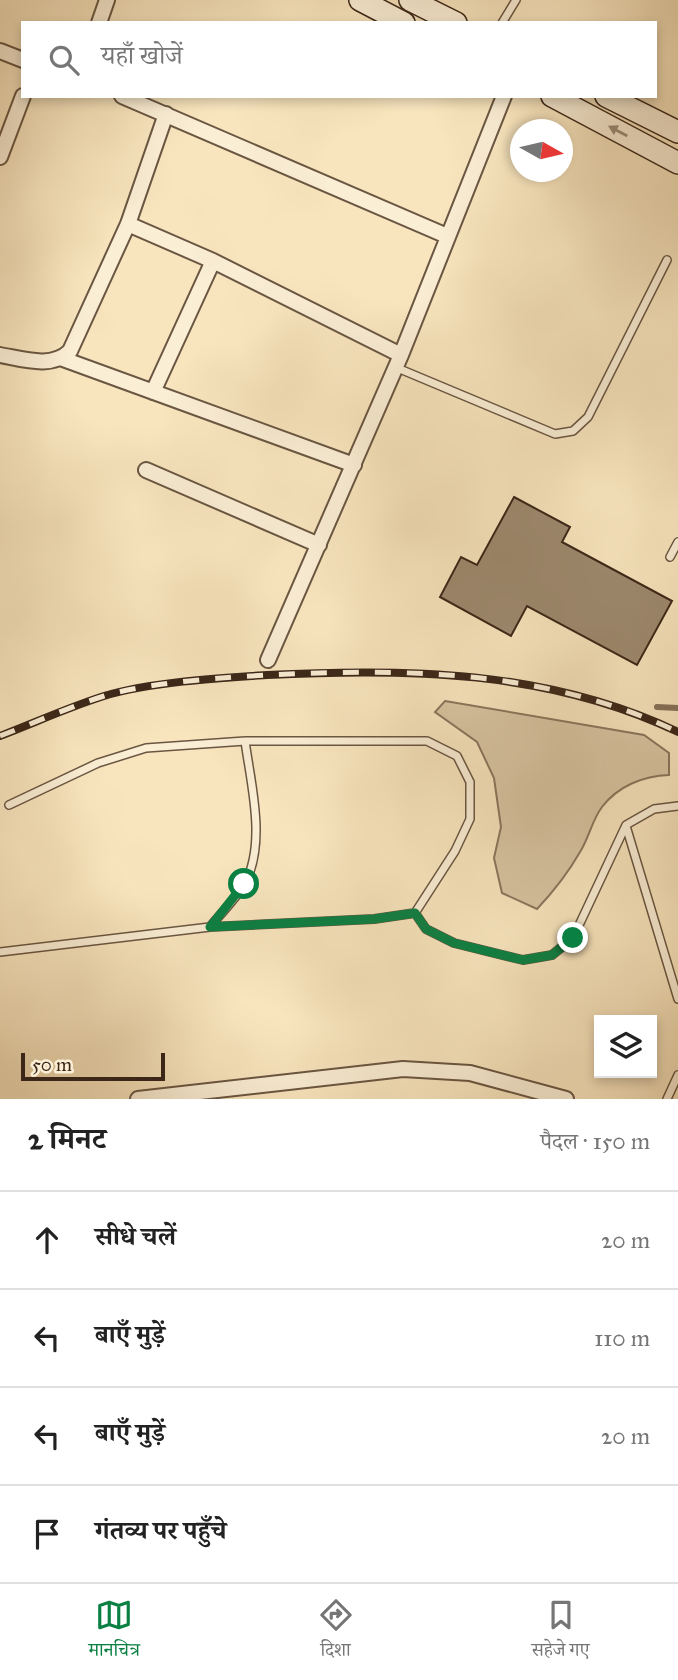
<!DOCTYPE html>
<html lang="hi">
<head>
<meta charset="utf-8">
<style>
  :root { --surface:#fff; --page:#f6f6f6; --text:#222; --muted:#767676; --line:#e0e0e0; --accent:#0b8043 }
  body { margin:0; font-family:"IM FELL Great Primer","Noto Serif Devanagari",serif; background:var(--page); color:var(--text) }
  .controls { position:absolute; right:21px; bottom:21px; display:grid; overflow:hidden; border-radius:0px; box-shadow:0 4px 10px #0003 }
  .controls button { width:63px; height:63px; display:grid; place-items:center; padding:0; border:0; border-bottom:2px solid var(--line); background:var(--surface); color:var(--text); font:35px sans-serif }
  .compass { position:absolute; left:510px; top:119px; width:63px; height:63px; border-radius:50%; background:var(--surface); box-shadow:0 4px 10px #0003; rotate:98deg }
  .scale { position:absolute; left:21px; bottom:18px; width:144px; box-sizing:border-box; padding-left:7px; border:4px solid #3b2618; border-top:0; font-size:19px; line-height:24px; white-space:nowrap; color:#3b2618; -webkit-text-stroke:5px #faeed5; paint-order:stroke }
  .stop { position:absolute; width:21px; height:21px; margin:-16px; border:5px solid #0b8043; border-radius:50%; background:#fff }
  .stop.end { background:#0b8043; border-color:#fff; box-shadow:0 2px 7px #0008 }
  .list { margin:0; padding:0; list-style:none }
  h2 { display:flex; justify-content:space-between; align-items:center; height:91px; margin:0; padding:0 28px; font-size:30px }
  h2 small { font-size:23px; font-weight:400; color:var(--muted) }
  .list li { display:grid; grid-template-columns:46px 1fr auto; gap:21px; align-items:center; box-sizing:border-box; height:98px; padding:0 28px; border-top:2px solid var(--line) }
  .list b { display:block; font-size:26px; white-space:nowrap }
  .list em { font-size:23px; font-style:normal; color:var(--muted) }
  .icon { flex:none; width:38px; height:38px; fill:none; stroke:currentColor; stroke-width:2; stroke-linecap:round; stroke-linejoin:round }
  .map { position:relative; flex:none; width:678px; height:1099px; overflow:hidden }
  .search { position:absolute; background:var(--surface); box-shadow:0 4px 10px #0003; left:21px; right:21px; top:21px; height:77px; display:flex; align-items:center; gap:18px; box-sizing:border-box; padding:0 24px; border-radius:0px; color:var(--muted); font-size:26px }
  .sheet { height:483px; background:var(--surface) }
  nav { display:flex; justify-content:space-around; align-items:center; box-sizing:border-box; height:98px; border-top:2px solid var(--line); background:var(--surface); font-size:19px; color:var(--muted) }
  nav a { display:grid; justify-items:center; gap:4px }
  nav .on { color:var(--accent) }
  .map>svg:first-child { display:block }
  .green { fill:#d8c5a2; stroke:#8a765d; stroke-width:2 }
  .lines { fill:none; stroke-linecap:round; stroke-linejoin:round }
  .stream { stroke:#86725a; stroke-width:6 }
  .building { fill:#9d896e; stroke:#3b2618; stroke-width:2 }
  .service-casing { stroke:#6a5642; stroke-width:10 }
  .minor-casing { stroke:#6a5642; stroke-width:18 }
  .secondary-casing { stroke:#3b2618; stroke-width:24 }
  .service { stroke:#faeed5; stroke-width:7 }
  .minor { stroke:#faeed5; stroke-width:14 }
  .secondary { stroke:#faeed5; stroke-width:21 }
  .rail-casing { stroke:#3b2618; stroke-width:8 }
  .rail { stroke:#faeed5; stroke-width:5; stroke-dasharray:16; stroke-linecap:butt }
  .oneway { fill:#9a8a76 }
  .route { stroke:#0b8043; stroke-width:9 }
</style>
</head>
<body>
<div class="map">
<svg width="678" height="1099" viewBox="0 0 678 1099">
  <rect width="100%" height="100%" fill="#f8e5be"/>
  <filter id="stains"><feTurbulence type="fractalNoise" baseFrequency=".00286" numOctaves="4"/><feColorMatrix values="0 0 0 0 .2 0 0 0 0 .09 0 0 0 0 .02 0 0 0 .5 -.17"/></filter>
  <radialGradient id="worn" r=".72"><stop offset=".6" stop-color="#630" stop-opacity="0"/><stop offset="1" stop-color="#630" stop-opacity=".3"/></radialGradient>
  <!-- green -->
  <path class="green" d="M445,701L644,735L669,753V775C643,776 618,786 602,807C592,820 589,838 580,852C568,873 554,891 537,909L502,893L494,858L501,827L494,778L477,742L435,712Z"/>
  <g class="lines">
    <!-- stream -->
    <path class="stream" d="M657,707L678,708"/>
  </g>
  <!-- building -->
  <path class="building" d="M514,497L570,527L562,542L672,601L637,665L527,606L511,636L440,597L461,557L477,565Z"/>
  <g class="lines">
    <defs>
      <path id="service" d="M502,23L516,0
        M395,367L555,434L573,431L588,417L667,260
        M670,557L678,542
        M626,826L678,999
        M415,913L426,929L454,943L523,960L552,955L573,938L626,825L654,809L678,806
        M210,927C221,913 235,900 244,885C267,844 251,785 245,741
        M0,952L210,927L374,919L415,913L455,851L470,819V782L457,756L427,741H245L146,748L98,763L9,805
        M667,1099L678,1075"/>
      <path id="minor" d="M99,23L107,0
        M0,51L23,60
        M122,96L447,236
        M0,157L23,96
        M128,224L213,261L401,355
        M0,355C23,359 52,369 70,351L128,224L166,114
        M63,359L354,465
        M153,392L213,261
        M146,470L319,545
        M268,660L401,355L504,96
        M138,1099L403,1069L470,1073L566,1099"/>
      <path id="secondary" d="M360,0L404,23
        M410,0L456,23
        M552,96L678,163
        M606,96L678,132"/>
    </defs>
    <!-- service casing -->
    <use href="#service" class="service-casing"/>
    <!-- minor casing -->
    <use href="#minor" class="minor-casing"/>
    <!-- secondary casing -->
    <use href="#secondary" class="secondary-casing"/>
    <!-- service -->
    <use href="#service" class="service"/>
    <!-- minor -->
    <use href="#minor" class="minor"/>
    <!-- secondary -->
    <use href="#secondary" class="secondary"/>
    <defs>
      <path id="rail" d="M0,736C34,723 69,707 104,696C150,682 219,678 267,675C408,668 548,670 678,732"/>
    </defs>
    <!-- rail casing -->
    <use href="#rail" class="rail-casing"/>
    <!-- rail -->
    <use href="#rail" class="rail"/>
  </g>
  <!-- one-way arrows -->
  <defs><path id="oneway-solid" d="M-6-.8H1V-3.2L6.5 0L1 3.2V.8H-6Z" transform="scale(1.75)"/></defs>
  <use class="oneway" href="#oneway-solid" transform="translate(618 131) rotate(-152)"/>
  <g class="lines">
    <!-- route -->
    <path class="route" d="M244,884L210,927L374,919L415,913L426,929L454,943L523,960L552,955L573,938"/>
  </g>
  <rect width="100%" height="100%" filter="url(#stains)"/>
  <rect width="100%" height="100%" fill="url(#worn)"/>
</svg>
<div class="controls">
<button><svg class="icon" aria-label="layers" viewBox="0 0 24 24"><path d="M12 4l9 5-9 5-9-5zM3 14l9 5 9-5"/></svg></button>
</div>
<svg class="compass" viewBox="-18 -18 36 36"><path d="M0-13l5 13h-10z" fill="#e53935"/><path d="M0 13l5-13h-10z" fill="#767676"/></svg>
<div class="scale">50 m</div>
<div class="stop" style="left:244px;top:884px"></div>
<div class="stop end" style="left:573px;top:938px"></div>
<div class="search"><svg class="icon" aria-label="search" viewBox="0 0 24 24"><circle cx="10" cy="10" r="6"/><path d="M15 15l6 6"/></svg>यहाँ खोजें</div>
</div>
<section class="sheet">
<h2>2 मिनट<small>पैदल · 150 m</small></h2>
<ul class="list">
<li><svg class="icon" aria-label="ahead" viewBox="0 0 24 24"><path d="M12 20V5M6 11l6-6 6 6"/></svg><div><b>सीधे चलें</b></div><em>20 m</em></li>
<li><svg class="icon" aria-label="left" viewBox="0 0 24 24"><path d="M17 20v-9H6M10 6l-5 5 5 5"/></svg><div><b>बाएँ मुड़ें</b></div><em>110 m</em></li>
<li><svg class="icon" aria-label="left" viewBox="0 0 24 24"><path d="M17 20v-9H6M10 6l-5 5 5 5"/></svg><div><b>बाएँ मुड़ें</b></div><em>20 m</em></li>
<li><svg class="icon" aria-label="arrive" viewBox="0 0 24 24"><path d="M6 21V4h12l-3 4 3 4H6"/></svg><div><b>गंतव्य पर पहुँचे</b></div></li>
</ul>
</section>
<nav>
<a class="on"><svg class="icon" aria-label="map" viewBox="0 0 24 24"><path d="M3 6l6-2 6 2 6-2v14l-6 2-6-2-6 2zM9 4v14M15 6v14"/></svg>मानचित्र</a>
<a><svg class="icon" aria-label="directions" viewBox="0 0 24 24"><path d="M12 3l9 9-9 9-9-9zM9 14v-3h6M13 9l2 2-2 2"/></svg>दिशा</a>
<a><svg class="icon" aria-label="saved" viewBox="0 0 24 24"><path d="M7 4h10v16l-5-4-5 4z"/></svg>सहेजे गए</a>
</nav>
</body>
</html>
